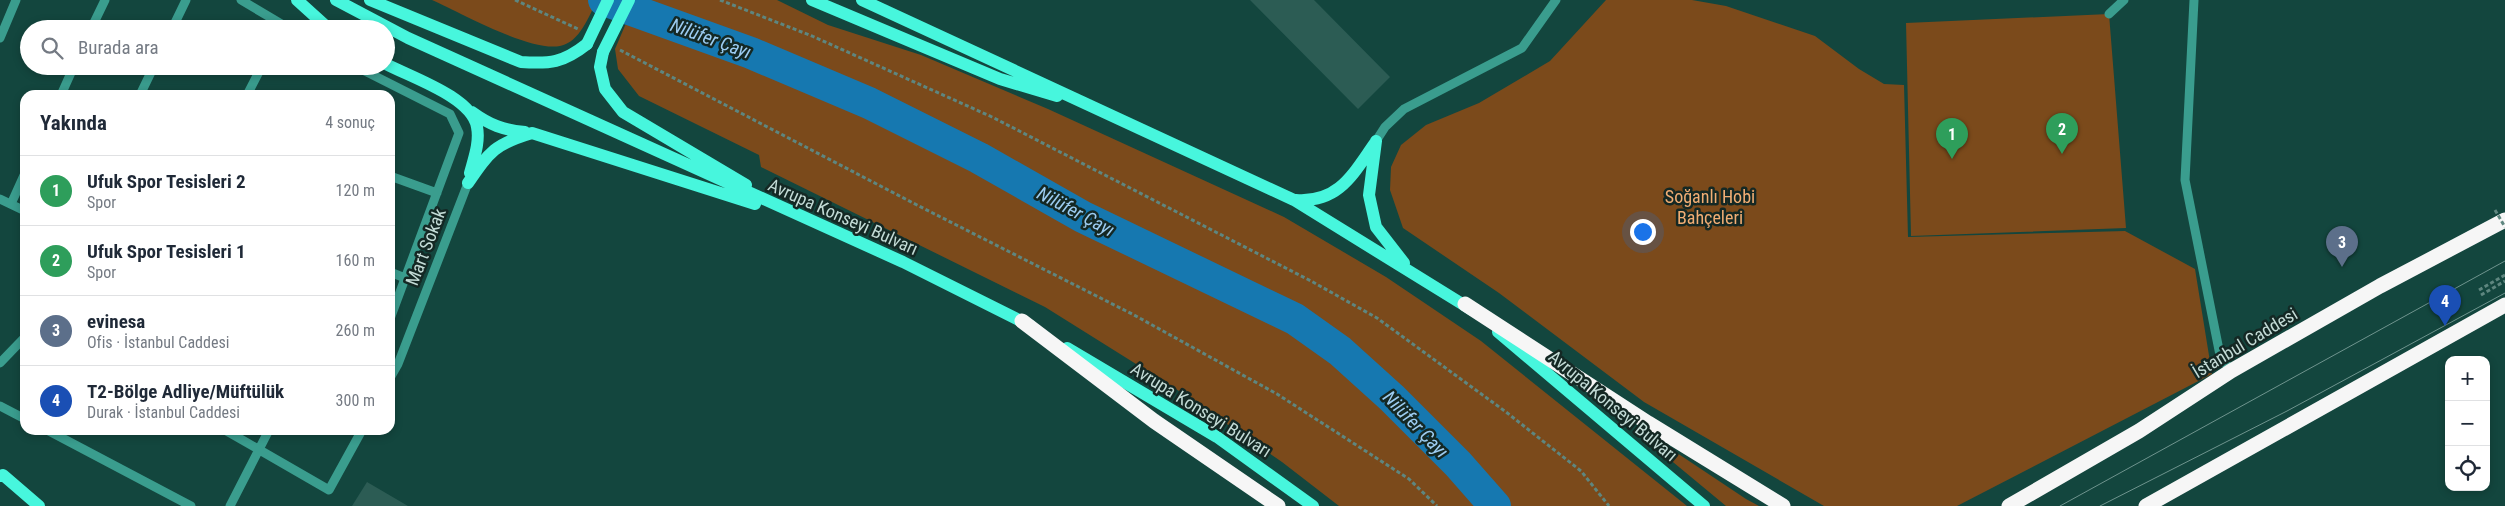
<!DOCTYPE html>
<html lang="tr">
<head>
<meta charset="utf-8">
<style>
  :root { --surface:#fff; --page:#f6f6f7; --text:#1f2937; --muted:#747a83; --line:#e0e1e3; --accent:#d93025 }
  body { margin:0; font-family:"Roboto Condensed",sans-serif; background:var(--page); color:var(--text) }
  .controls { position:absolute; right:15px; bottom:15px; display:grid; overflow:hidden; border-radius:10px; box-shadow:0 2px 8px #0003 }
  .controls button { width:45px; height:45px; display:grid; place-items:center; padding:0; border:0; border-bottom:1px solid var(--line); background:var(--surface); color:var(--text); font:25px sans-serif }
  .you { position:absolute; left:1642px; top:231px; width:18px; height:18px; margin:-12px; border:4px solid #fff; border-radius:50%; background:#1a73e8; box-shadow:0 0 0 8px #1a73e833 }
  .badge { display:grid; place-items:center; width:32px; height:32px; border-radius:50%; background:var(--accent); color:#fff; font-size:16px; font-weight:700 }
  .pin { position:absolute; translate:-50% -41px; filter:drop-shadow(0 1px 2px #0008) }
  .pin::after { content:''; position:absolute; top:26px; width:18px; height:15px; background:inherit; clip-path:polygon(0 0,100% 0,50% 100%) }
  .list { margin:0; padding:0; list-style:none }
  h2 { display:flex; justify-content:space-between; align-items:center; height:65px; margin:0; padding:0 20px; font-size:21px }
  h2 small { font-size:16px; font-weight:400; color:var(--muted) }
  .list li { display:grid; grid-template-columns:32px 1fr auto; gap:15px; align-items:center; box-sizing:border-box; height:70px; padding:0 20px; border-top:1px solid var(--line) }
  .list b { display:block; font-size:19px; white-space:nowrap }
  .list p { margin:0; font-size:16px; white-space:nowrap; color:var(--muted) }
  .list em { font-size:16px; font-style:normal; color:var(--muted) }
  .icon { flex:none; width:28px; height:28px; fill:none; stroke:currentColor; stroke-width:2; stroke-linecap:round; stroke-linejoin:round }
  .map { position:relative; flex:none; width:2505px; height:506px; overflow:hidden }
  .search { position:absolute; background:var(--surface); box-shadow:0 2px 8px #0003; left:20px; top:20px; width:375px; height:55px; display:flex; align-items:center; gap:12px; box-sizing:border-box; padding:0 18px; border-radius:28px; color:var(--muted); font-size:19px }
  .panel { position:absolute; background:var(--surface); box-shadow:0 2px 8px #0003; left:20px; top:90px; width:375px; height:345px; border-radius:15px }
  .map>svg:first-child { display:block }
  .green { fill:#7b4a1b }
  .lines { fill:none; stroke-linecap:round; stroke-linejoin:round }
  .river { stroke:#1678b0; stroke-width:32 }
  .building { fill:#2c5c54 }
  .path { stroke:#5e867f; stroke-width:3; stroke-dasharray:4 2.5; stroke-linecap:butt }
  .minor { stroke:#3a9d8e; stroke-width:9 }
  .major { stroke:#47f6dd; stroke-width:12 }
  .highway { stroke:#f6f6f6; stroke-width:15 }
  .tram { stroke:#6f948e; stroke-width:1 }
  .path-bridge { stroke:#5e867f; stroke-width:3; stroke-dasharray:4 2.5; stroke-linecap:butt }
  .major-bridge { stroke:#47f6dd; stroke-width:12 }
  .labels { text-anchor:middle; stroke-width:5; stroke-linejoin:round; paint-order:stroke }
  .park-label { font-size:18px; fill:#f2ae74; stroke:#142824 }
  .street-label { font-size:18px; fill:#c3dbd6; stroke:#142824 }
  .water-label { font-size:19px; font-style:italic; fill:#9cccf1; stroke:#142824 }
</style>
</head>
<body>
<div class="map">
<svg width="2505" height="506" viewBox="0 0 2505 506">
  <rect width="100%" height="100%" fill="#13463e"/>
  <!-- green -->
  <path class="green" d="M432,0H597C589,16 580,42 560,46C530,52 461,13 432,0Z
    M636,0H777L828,25L921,55L1048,109L1284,217L1386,277L1481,341L1687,506H1339L1282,462L1176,389L1045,307L761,167L759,155L639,96L618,69L615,49Z
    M1606,0H1692L1726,6L1815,36L1859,69L1884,84L1904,85L1908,237L2125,231L2195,269L2212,374L1957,506H1824L1644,402L1499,293L1403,228L1390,190L1391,167L1401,145L1426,125L1479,103L1550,61Z
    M2109,14L2126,228L1911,236L1906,23Z
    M1659,441L1746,499L1759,506H1726L1650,443Z"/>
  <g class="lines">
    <!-- river -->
    <path class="river" d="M604,0L751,53L869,103L979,158L1083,217L1295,319L1340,351L1392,398L1458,464L1495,506"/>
  </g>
  <!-- building -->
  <path class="building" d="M1250,0H1314L1390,77L1358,109Z
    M367,482L408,506H352Z"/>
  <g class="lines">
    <!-- path -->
    <path class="path" d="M515,0L578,29
      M720,0L812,36L992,117L1311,281L1377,318L1506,412L1581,471L1609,506
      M620,50L913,203L1134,315L1277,394L1409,479L1437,506
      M2479,290L2505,275
      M2481,295L2505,281"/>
    <!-- minor -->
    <path class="minor" d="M241,0L290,29
      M2194,0L2185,180L2220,355L2231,371
      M2109,14L2124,0
      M91,29L105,0
      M172,29L186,0
      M0,38L16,0
      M355,66L450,114L459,133L390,319
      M61,95L74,66
      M140,95L154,66
      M247,95L262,66
      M1376,141L1385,127L1404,109L1522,48L1556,0
      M390,176L437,193
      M0,199L25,211
      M11,204L25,173
      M390,272L405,278
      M0,363L25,337
      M390,378L398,364L468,183
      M0,406L25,419
      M47,430L191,506
      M225,430L329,490L362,430
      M230,506L269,430"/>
    <!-- major -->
    <path class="major" d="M297,0L329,29
      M336,0L408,38L903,262L1031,326
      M370,0L521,62C550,64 563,63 587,44
      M812,0L1000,79L1057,96
      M862,0L1294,200L1472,310
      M603,52L600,67L605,89L623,112L746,185
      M386,64C410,77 472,97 477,127C480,142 474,158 470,173
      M472,112C490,125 503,130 525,132
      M1376,141L1369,195L1376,227L1404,263
      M468,183C490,151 495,144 532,133L755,204
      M1296,200C1339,203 1353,174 1375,143
      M1498,332L1704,506
      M1067,348L1217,437L1313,506
      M0,476L3,475L39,506"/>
    <!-- highway -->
    <path class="highway" d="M1465,304L1648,423L1783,506
      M1022,321L1154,421L1278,506
      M2009,506L2139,431L2231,371L2380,286L2505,220
      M2146,506L2505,305"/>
    <!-- tram -->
    <path class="tram" d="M2060,506L2505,261
      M2100,506L2287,411L2505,293"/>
    <!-- path-bridge -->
    <path class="path-bridge" d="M2495,210L2505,227"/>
    <!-- major-bridge -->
    <path class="major-bridge" d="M587,44L608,0
      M603,52L629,0"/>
  </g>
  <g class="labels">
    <!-- park labels -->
    <g class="park-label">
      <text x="1710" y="203">Soğanlı Hobi<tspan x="1710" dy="21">Bahçeleri</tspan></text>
    </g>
    <!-- street labels -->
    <g class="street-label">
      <text transform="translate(843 217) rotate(24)" y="6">Avrupa Konseyi Bulvarı</text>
      <text transform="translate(426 247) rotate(-69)" y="6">Mart Sokak</text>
      <text transform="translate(2245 343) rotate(-31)" y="6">İstanbul Caddesi</text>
      <text transform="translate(1613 406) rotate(40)" y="6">Avrupa Konseyi Bulvarı</text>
      <text transform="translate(1201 410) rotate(32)" y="6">Avrupa Konseyi Bulvarı</text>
    </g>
    <!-- water labels -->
    <g class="water-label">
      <text transform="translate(711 38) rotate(20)" y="7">Nilüfer Çayı</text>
      <text transform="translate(1076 211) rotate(28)" y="7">Nilüfer Çayı</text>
      <text transform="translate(1416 424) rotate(46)" y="7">Nilüfer Çayı</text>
    </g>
  </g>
</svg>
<div class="controls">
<button>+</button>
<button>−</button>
<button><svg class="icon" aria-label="locate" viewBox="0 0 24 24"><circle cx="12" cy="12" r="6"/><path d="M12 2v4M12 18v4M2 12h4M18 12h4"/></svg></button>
</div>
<div class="you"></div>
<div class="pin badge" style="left:1952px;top:159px;background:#2e9e5b">1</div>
<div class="pin badge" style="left:2062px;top:154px;background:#2e9e5b">2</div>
<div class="pin badge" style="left:2342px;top:267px;background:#5c6f8a">3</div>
<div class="pin badge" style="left:2445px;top:326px;background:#1a4fb4">4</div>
<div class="search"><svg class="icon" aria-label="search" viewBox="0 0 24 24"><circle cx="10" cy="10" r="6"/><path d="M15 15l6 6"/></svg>Burada ara</div>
<section class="panel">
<h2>Yakında<small>4 sonuç</small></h2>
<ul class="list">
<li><span class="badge" style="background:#2e9e5b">1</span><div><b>Ufuk Spor Tesisleri 2</b><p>Spor</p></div><em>120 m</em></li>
<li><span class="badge" style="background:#2e9e5b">2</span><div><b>Ufuk Spor Tesisleri 1</b><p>Spor</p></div><em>160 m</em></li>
<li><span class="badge" style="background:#5c6f8a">3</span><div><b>evinesa</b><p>Ofis · İstanbul Caddesi</p></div><em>260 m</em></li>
<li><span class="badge" style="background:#1a4fb4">4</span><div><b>T2-Bölge Adliye/Müftülük</b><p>Durak · İstanbul Caddesi</p></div><em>300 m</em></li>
</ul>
</section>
</div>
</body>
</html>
